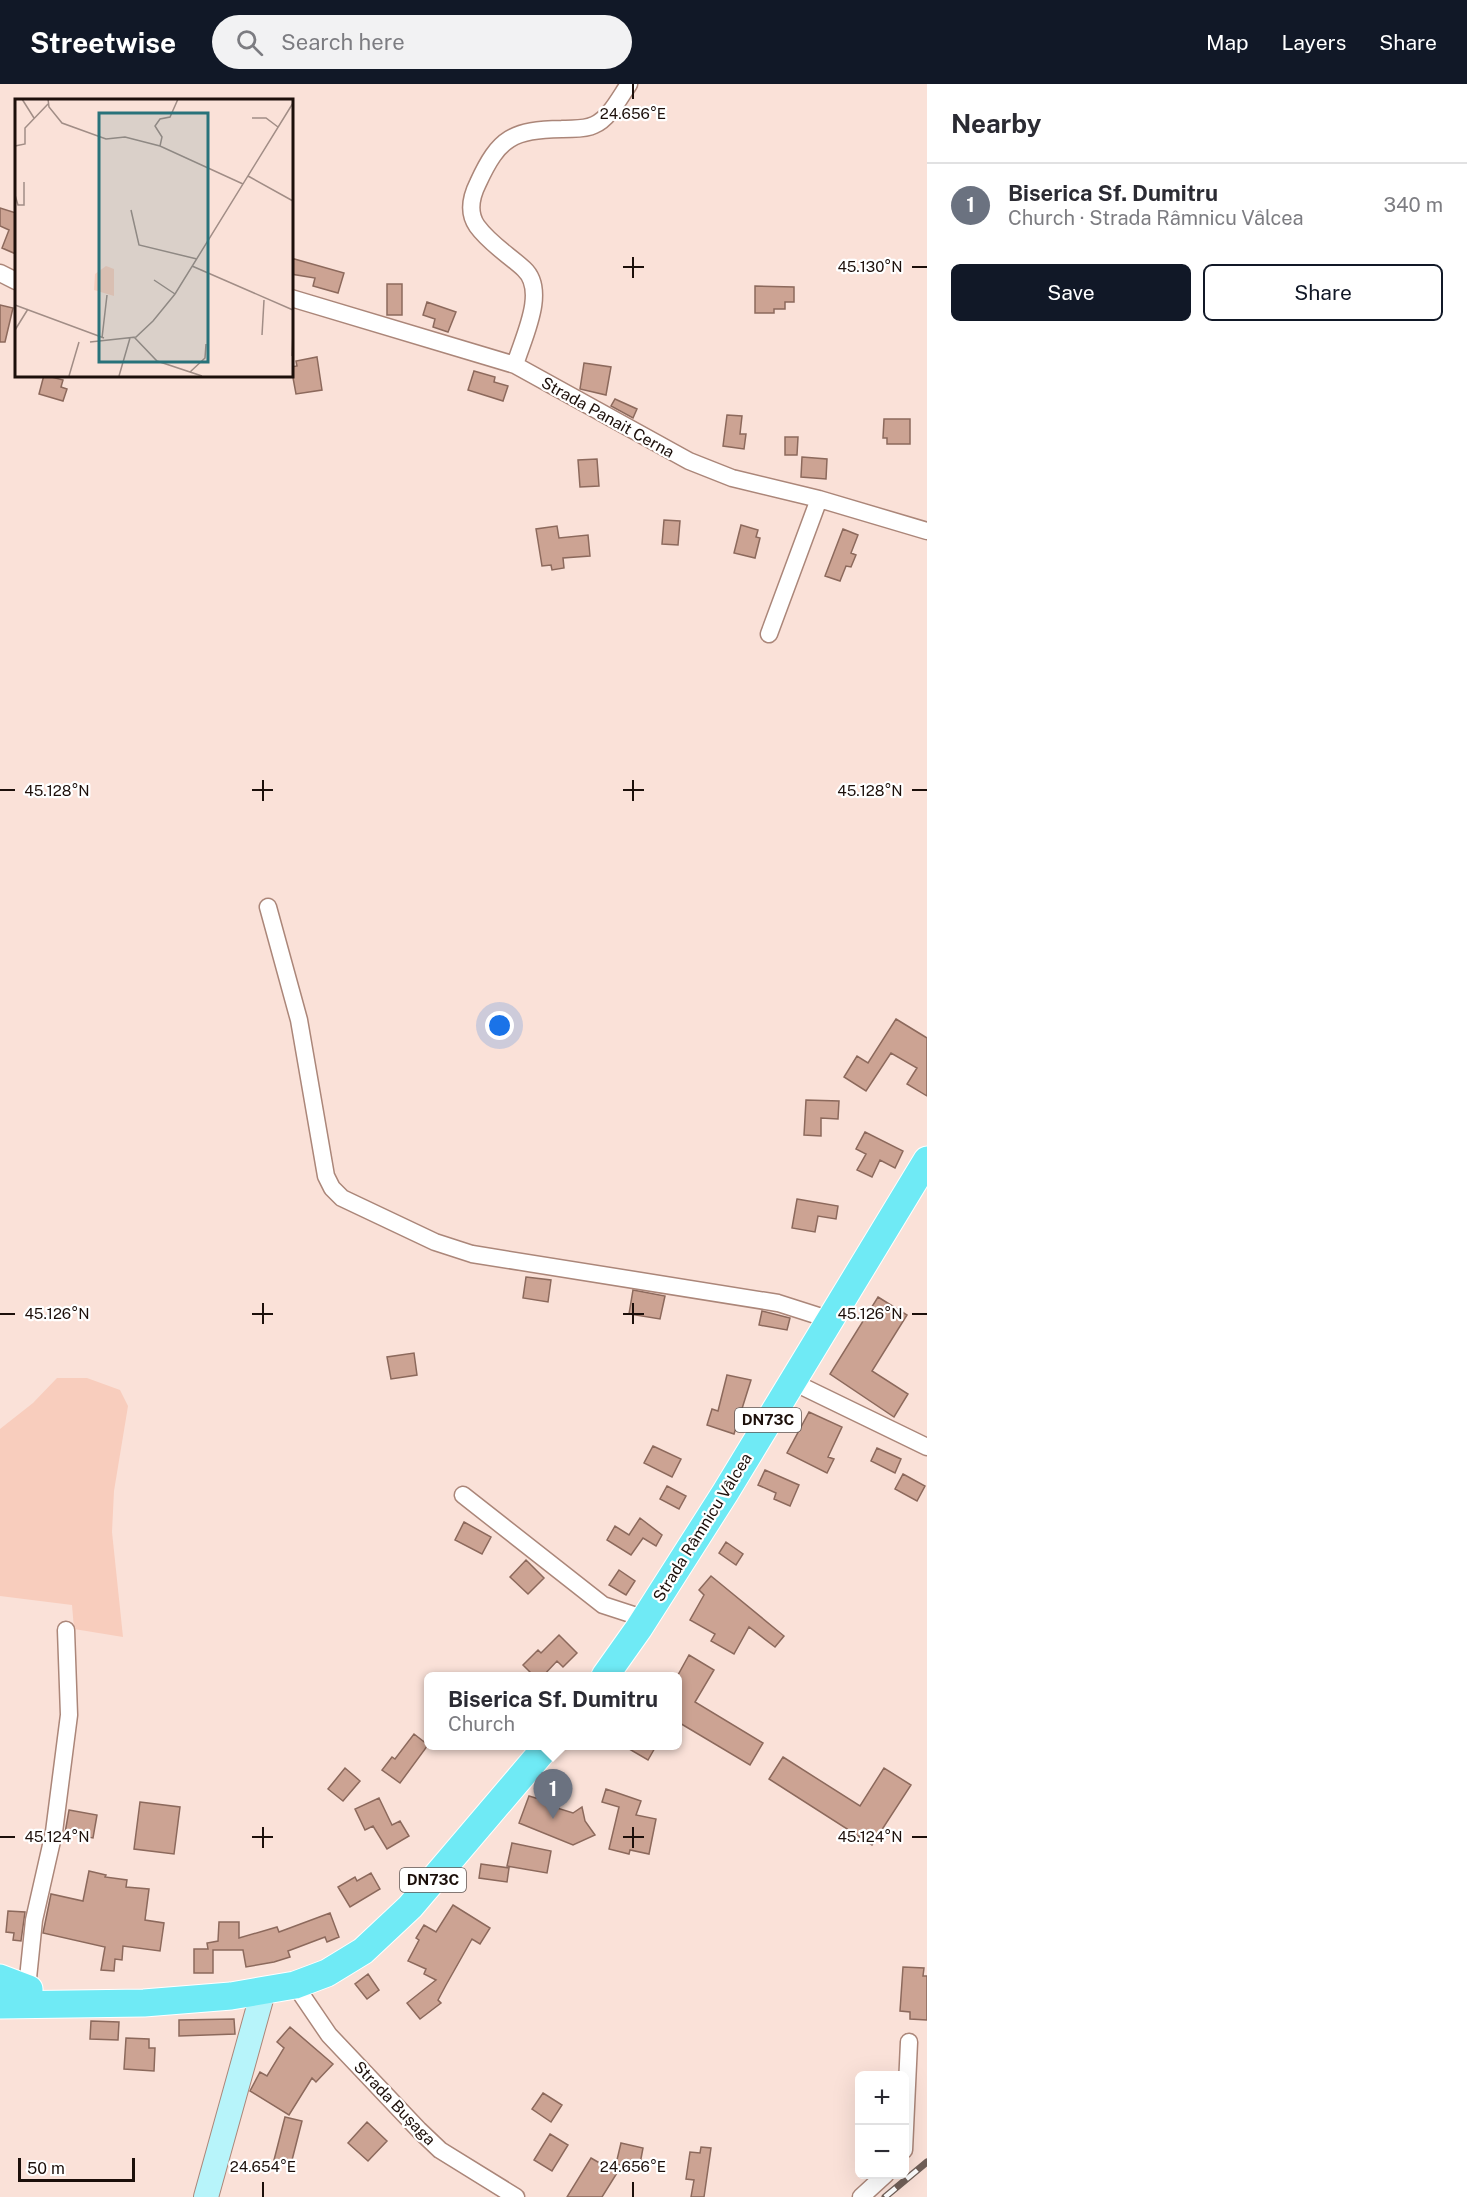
<!DOCTYPE html>
<html lang="en">
<head>
<meta charset="utf-8">
<style>
  :root { --surface:#fff; --page:#f2f2f3; --text:#2b2b33; --muted:#7c7c81; --line:#e1e1e2; --accent:#111827 }
  body { margin:0; font-family:"Public Sans",sans-serif; background:var(--page); color:var(--text) }
  .controls { position:absolute; right:18px; bottom:18px; display:grid; overflow:hidden; border-radius:9px; box-shadow:0 6px 24px #0002 }
  .controls button { width:54px; height:54px; display:grid; place-items:center; padding:0; border:0; border-bottom:2px solid var(--line); background:var(--surface); color:var(--text); font:30px sans-serif }
  .scale { position:absolute; left:18px; bottom:15px; width:117px; box-sizing:border-box; padding-left:6px; border:3px solid #1c0f0a; border-top:0; font-size:16px; line-height:21px; white-space:nowrap; color:#1c0f0a; -webkit-text-stroke:4px #fff; paint-order:stroke }
  .you { position:absolute; left:500px; top:942px; width:21px; height:21px; margin:-15px; border:4px solid #fff; border-radius:50%; background:#1a73e8; box-shadow:0 0 0 9px #1a73e833 }
  .badge { display:grid; place-items:center; width:39px; height:39px; border-radius:50%; background:var(--accent); color:#fff; font-size:20px; font-weight:700 }
  .pin { position:absolute; translate:-50% -50px; filter:drop-shadow(0 2px 3px #0008) }
  .pin::after { content:''; position:absolute; top:32px; width:21px; height:18px; background:inherit; clip-path:polygon(0 0,100% 0,50% 100%) }
  .popup { position:absolute; left:424px; top:1588px; width:258px; height:78px; box-sizing:border-box; display:grid; place-content:center; border-radius:9px; background:var(--surface); filter:drop-shadow(0 2px 4px #0005); font-size:20px; white-space:nowrap; color:var(--muted) }
  .popup b { font-size:22px; color:var(--text) }
  .popup::after { content:''; position:absolute; left:50%; top:100%; margin-left:-12px; border:12px solid transparent; border-top-color:var(--surface) }
  .list { margin:0; padding:0; list-style:none }
  h2 { display:flex; justify-content:space-between; align-items:center; height:78px; margin:0; padding:0 24px; font-size:26px }
  h2 small { font-size:20px; font-weight:400; color:var(--muted) }
  .list li { display:grid; grid-template-columns:39px 1fr auto; gap:18px; align-items:center; box-sizing:border-box; height:84px; padding:0 24px; border-top:2px solid var(--line) }
  .list b { display:block; font-size:22px; white-space:nowrap }
  .list p { margin:0; font-size:20px; white-space:nowrap; color:var(--muted) }
  .list em { font-size:20px; font-style:normal; color:var(--muted) }
  .actions { display:flex; gap:12px; padding:18px 24px }
  .actions a { flex:1; padding:14px 0; border:2px solid var(--accent); border-radius:9px; text-align:center; font-size:21px; color:var(--accent) }
  .actions .main { background:var(--accent); color:#fff }
  .icon { flex:none; width:33px; height:33px; fill:none; stroke:currentColor; stroke-width:2; stroke-linecap:round; stroke-linejoin:round }
  .map { position:relative; flex:none; width:927px; height:2113px; overflow:hidden }
  header { display:flex; align-items:center; gap:36px; box-sizing:border-box; height:84px; padding:0 30px; background:var(--accent); color:#fff }
  header strong { font-size:28px }
  nav { display:flex; gap:33px; margin-inline-start:auto; font-size:21px }
  .search { width:420px; height:54px; background:var(--page); display:flex; align-items:center; gap:15px; box-sizing:border-box; padding:0 21px; border-radius:33px; color:var(--muted); font-size:22px }
  main { display:flex }
  aside { flex:1; background:var(--surface) }
  .map>svg:first-child { display:block }
  .green { fill:#f8cdbd }
  .building { fill:#cca393; stroke:#8c695c; stroke-width:1.5 }
  .lines { fill:none; stroke-linecap:round; stroke-linejoin:round }
  .street-casing { stroke:#ab8679; stroke-width:19 }
  .secondary-casing { stroke:#ab8679; stroke-width:26 }
  .primary-casing { stroke:#fff; stroke-width:29 }
  .street { stroke:#fff; stroke-width:16 }
  .secondary { stroke:#b7f4fa; stroke-width:24 }
  .primary { stroke:#6feaf5; stroke-width:27 }
  .rail-casing { stroke:#705f58; stroke-width:7 }
  .rail { stroke:#fff; stroke-width:4.5; stroke-dasharray:14; stroke-linecap:butt }
  .ticks { fill:none; stroke:#1c0f0a; stroke-width:2 }
  .labels { text-anchor:middle; stroke-width:4.5; stroke-linejoin:round; paint-order:stroke }
  .shield { fill:#fff; stroke:#605754; stroke-width:1.5 }
  .shield-label { font-size:15px; font-weight:bold; fill:#1c0f0a }
  .street-label { font-size:16px; fill:#1c0f0a; stroke:#fff }
  .inset-road { fill:none; stroke:#a18d86; stroke-width:1.5 }
  .view { fill:#28727a; fill-opacity:0.15; stroke:#28727a; stroke-width:3 }
  .inset-edge { fill:none; stroke:#1c0f0a; stroke-width:3 }
  .ticks-label { font-size:15px; text-anchor:middle; fill:#1c0f0a; stroke:#fff; stroke-width:4.5; stroke-linejoin:round; paint-order:stroke }
</style>
</head>
<body>
<header>
<strong>Streetwise</strong>
<div class="search"><svg class="icon" aria-label="search" viewBox="0 0 24 24"><circle cx="10" cy="10" r="6"/><path d="M15 15l6 6"/></svg>Search here</div>
<nav><a>Map</a><a>Layers</a><a>Share</a></nav>
</header>
<main>
<div class="map">
<svg width="927" height="2113" viewBox="0 0 927 2113">
  <rect width="100%" height="100%" fill="#fae1d8"/>
  <!-- green -->
  <path class="green" d="M57,1294H87L120,1306L128,1322L114,1407L112,1448L123,1553L74,1545L72,1521L0,1512V1345L33,1319Z"/>
  <!-- building -->
  <path class="building" d="M0,124L16,129V170L2,164L9,146L0,142Z
    M291,174L344,189L338,209L313,202L315,194L291,190Z
    M387,200H402V231H387Z
    M755,202L794,203V218H785V225H774V229H755Z
    M427,218L456,228L448,248L433,243L435,235L423,231Z
    M0,221L13,224L5,258H0Z
    M317,273L322,306L296,310L291,283L297,282L296,277Z
    M584,279L611,283L606,311L580,305Z
    M474,287L495,293L494,298L508,302L503,317L468,306Z
    M44,291L63,296L61,303L67,305L63,317L39,310Z
    M615,315L637,325L633,334L611,322Z
    M727,331L742,332L740,350H746L744,365L723,362Z
    M884,335H910V360H887V354H883Z
    M785,353H798L797,371H785Z
    M802,373L827,375L826,395L801,393Z
    M597,375L599,402L580,403L578,376Z
    M664,436L680,437L678,461L662,460Z
    M741,441L758,446L756,453L760,454L755,474L734,469Z
    M557,442L559,454L588,451L590,472L563,474L564,484L552,486L551,481L542,482L536,445Z
    M843,445L858,451L851,469L856,471L851,483L846,482L840,497L825,492Z
    M896,935L927,954V1012L907,1000L917,984L891,969L866,1007L844,993L857,972L868,979Z
    M806,1016L839,1017L838,1035L821,1034V1052L804,1051Z
    M865,1048L903,1067L895,1084L880,1076L872,1093L857,1086L866,1070L856,1065Z
    M797,1115L838,1122L836,1135L818,1132L815,1148L792,1144Z
    M526,1193L551,1196L548,1218L523,1214Z
    M633,1206L665,1212L660,1235L629,1230Z
    M878,1213L907,1231L872,1287L908,1310L894,1333L830,1290Z
    M762,1227L790,1234L787,1246L759,1241Z
    M414,1269L417,1291L391,1295L387,1273Z
    M727,1291L751,1296L734,1350L707,1341L712,1325L718,1327Z
    M809,1328L842,1343L828,1373L834,1375L827,1389L787,1369Z
    M653,1362L681,1375L672,1393L644,1379Z
    M877,1364L901,1375L895,1389L871,1377Z
    M765,1386L799,1401L790,1422L774,1415L776,1409L758,1401Z
    M903,1390L925,1402L917,1417L895,1405Z
    M667,1402L686,1412L679,1425L660,1415Z
    M640,1434L662,1451L656,1462L643,1454L631,1471L607,1456L615,1442L629,1451Z
    M464,1438L491,1453L482,1470L455,1456Z
    M726,1458L743,1470L736,1481L719,1469Z
    M526,1476L544,1494L528,1510L510,1493Z
    M619,1486L635,1497L626,1511L609,1501Z
    M711,1492L784,1552L775,1563L749,1543L734,1570L711,1557L715,1550L690,1536L704,1511L699,1506Z
    M559,1551L577,1569L563,1583L557,1577L542,1593H535L523,1581L538,1566L541,1569Z
    M689,1571L714,1586L695,1618L763,1659L750,1681L678,1638V1591Z
    M414,1650L428,1661L400,1699L382,1686L392,1673L395,1675Z
    M624,1662H656L648,1676Z
    M783,1673L860,1722L884,1684L911,1701L872,1761L769,1695Z
    M345,1684L360,1697L343,1717L328,1705Z
    M606,1705L641,1717L636,1731L656,1735L649,1770L630,1766L629,1770L609,1765L619,1723L602,1718Z
    M529,1712L556,1720L557,1724L573,1729L582,1723L585,1737L595,1751L573,1761L519,1739Z
    M379,1714L392,1741L400,1737L409,1752L387,1765L373,1742L365,1746L355,1725Z
    M140,1718L180,1723L174,1770L134,1765Z
    M69,1726L97,1731L93,1754L65,1749Z
    M512,1759L551,1767L547,1789L507,1782Z
    M481,1780L509,1784L507,1798L479,1794Z
    M89,1787L106,1791L105,1793L127,1796L126,1803L149,1805L145,1836L164,1839L160,1867L123,1862L122,1876L115,1875L114,1887L101,1886L105,1863L43,1849L51,1810L83,1817Z
    M371,1789L380,1805L350,1823L338,1803L355,1793L357,1797Z
    M453,1821L490,1844L480,1860L472,1855L446,1901L438,1916L441,1919L420,1935L407,1919L436,1896L424,1890L426,1885L408,1877L419,1856L416,1854L424,1841L436,1848Z
    M8,1827L25,1828L21,1857L13,1856L14,1849L6,1848Z
    M330,1829L339,1853L327,1858L325,1853L288,1867L290,1873L274,1878L246,1883L243,1866H213V1889H194V1865H208L207,1859L218,1857L219,1838H239V1854L277,1843L279,1848Z
    M903,1883L924,1884L923,1892H927V1936L910,1935V1928L900,1927Z
    M368,1890L379,1906L367,1915L355,1900Z
    M234,1935L235,1950L179,1952V1936Z
    M91,1937L119,1938L118,1956L90,1955Z
    M290,1943L333,1980L316,1998L312,1994L289,2031L250,2007L260,1988L267,1992L284,1964L277,1958Z
    M126,1954L149,1955V1964H155L154,1987L124,1985Z
    M543,2009L562,2021L551,2038L532,2025Z
    M285,2033L302,2037L291,2080L274,2076Z
    M367,2038L387,2057L368,2077L348,2059Z
    M550,2050L568,2061L552,2087L534,2076Z
    M621,2059L643,2064L639,2085L616,2080Z
    M701,2063L711,2064L704,2113H691L694,2096L686,2095L690,2068L700,2069Z
    M591,2074L617,2089L602,2113H567Z"/>
  <g class="lines">
    <defs>
      <path id="street" d="M0,189L16,197
        M291,214L515,281L689,377L732,394L819,415L927,447
        M515,281C522,256 548,207 524,185C509,171 490,160 477,142C468,129 471,113 478,99C499,53 513,46 562,45C573,44 584,46 594,41C609,35 620,13 629,0
        M769,550L819,415
        M268,823L299,936L326,1092L332,1104L342,1114L435,1158L472,1170L778,1219L828,1235
        M791,1297L927,1363
        M463,1411L603,1521L646,1535
        M295,1901L329,1951L419,2046L440,2066L516,2113
        M27,1904L34,1836L54,1748L69,1631L66,1546
        M904,2066L909,1958
        M861,2113L886,2090"/>
      <path id="secondary" d="M206,2113L263,1908"/>
      <path id="primary" d="M605,1592L639,1544L725,1409L927,1076
        M0,1894L29,1905
        M0,1921L144,1919L231,1912L295,1901L327,1889L363,1867L410,1823L547,1662"/>
    </defs>
    <!-- street casing -->
    <use href="#street" class="street-casing"/>
    <!-- secondary casing -->
    <use href="#secondary" class="secondary-casing"/>
    <!-- primary casing -->
    <use href="#primary" class="primary-casing"/>
    <!-- street -->
    <use href="#street" class="street"/>
    <!-- secondary -->
    <use href="#secondary" class="secondary"/>
    <!-- primary -->
    <use href="#primary" class="primary"/>
    <defs>
      <path id="rail" d="M885,2113L927,2078"/>
    </defs>
    <!-- rail casing -->
    <use href="#rail" class="rail-casing"/>
    <!-- rail -->
    <use href="#rail" class="rail"/>
  </g>
  <!-- ticks -->
  <path class="ticks" d="M633,0V15M633,173V194M623,183H644M912,183H927M263,696V717M633,696V717M0,706H15M252,706H273M623,706H644M912,706H927M263,1219V1240M633,1219V1240M0,1230H15M252,1230H273M623,1230H644M912,1230H927M263,1743V1764M633,1743V1764M0,1753H15M252,1753H273M623,1753H644M912,1753H927M263,2098V2113M633,2098V2113"/>
  <g class="labels">
    <!-- shield labels -->
    <g class="shield">
      <rect x="735" y="1324" width="66" height="24" rx="4.5"/>
      <rect x="400" y="1784" width="66" height="24" rx="4.5"/>
    </g>
    <g class="shield-label">
      <text x="768" y="1341">DN73C</text>
      <text x="433" y="1801">DN73C</text>
    </g>
    <!-- street labels -->
    <g class="street-label">
      <text transform="translate(608 333) rotate(29)" y="6">Strada Panait Cerna</text>
      <text transform="translate(702 1443) rotate(-58)" y="6">Strada Râmnicu Vâlcea</text>
      <text transform="translate(395 2019) rotate(46)" y="6">Strada Bușaga</text>
    </g>
  </g>
  <!-- overview -->
  <g transform="translate(15 15)">
    <rect width="278" height="278" fill="#fae1d8"/>
    <path d="M91,167L99,170V197L79,191L80,175Z" fill="#f8cdbd"/>
    <path class="inset-road" d="M7,0L19,19M33,0L34,8L47,24L91,40L110,38L145,47L228,85M237,19H251L263,28M0,47L10,45V29L33,5M145,47L147,38L140,27L145,20L155,18L163,0M233,77L278,102M0,96L3,106H9V83M116,111L124,146L182,160M177,167L278,211M139,181L160,195M0,206L89,239M0,231L13,210M247,236L249,201M119,238L142,262L187,277M87,239L92,196M75,243L121,238L138,222L160,195L278,4M277,257L278,233M175,273L190,259L191,245M54,277L64,243M104,277L115,239"/>
    <path class="view" d="M84,14H193V263H84Z"/>
    <rect width="278" height="278" class="inset-edge"/>
  </g>
  <g class="ticks-label">
    <text x="633" y="35">24.656°E</text>
    <text x="870" y="188">45.130°N</text>
    <text x="57" y="712">45.128°N</text>
    <text x="870" y="712">45.128°N</text>
    <text x="57" y="1235">45.126°N</text>
    <text x="870" y="1235">45.126°N</text>
    <text x="57" y="1758">45.124°N</text>
    <text x="870" y="1758">45.124°N</text>
    <text x="263" y="2088">24.654°E</text>
    <text x="633" y="2088">24.656°E</text>
  </g>
</svg>
<div class="controls">
<button>+</button>
<button>−</button>
</div>
<div class="scale">50 m</div>
<div class="you"></div>
<div class="pin badge" style="left:553px;top:1735px;background:#6b7280">1</div>
<div class="popup"><b>Biserica Sf. Dumitru</b>Church</div>
</div>
<aside>
<h2>Nearby<small></small></h2>
<ul class="list">
<li><span class="badge" style="background:#6b7280">1</span><div><b>Biserica Sf. Dumitru</b><p>Church · Strada Râmnicu Vâlcea</p></div><em>340 m</em></li>
</ul>
<div class="actions"><a class="main">Save</a><a>Share</a></div>
</aside>
</main>
</body>
</html>
